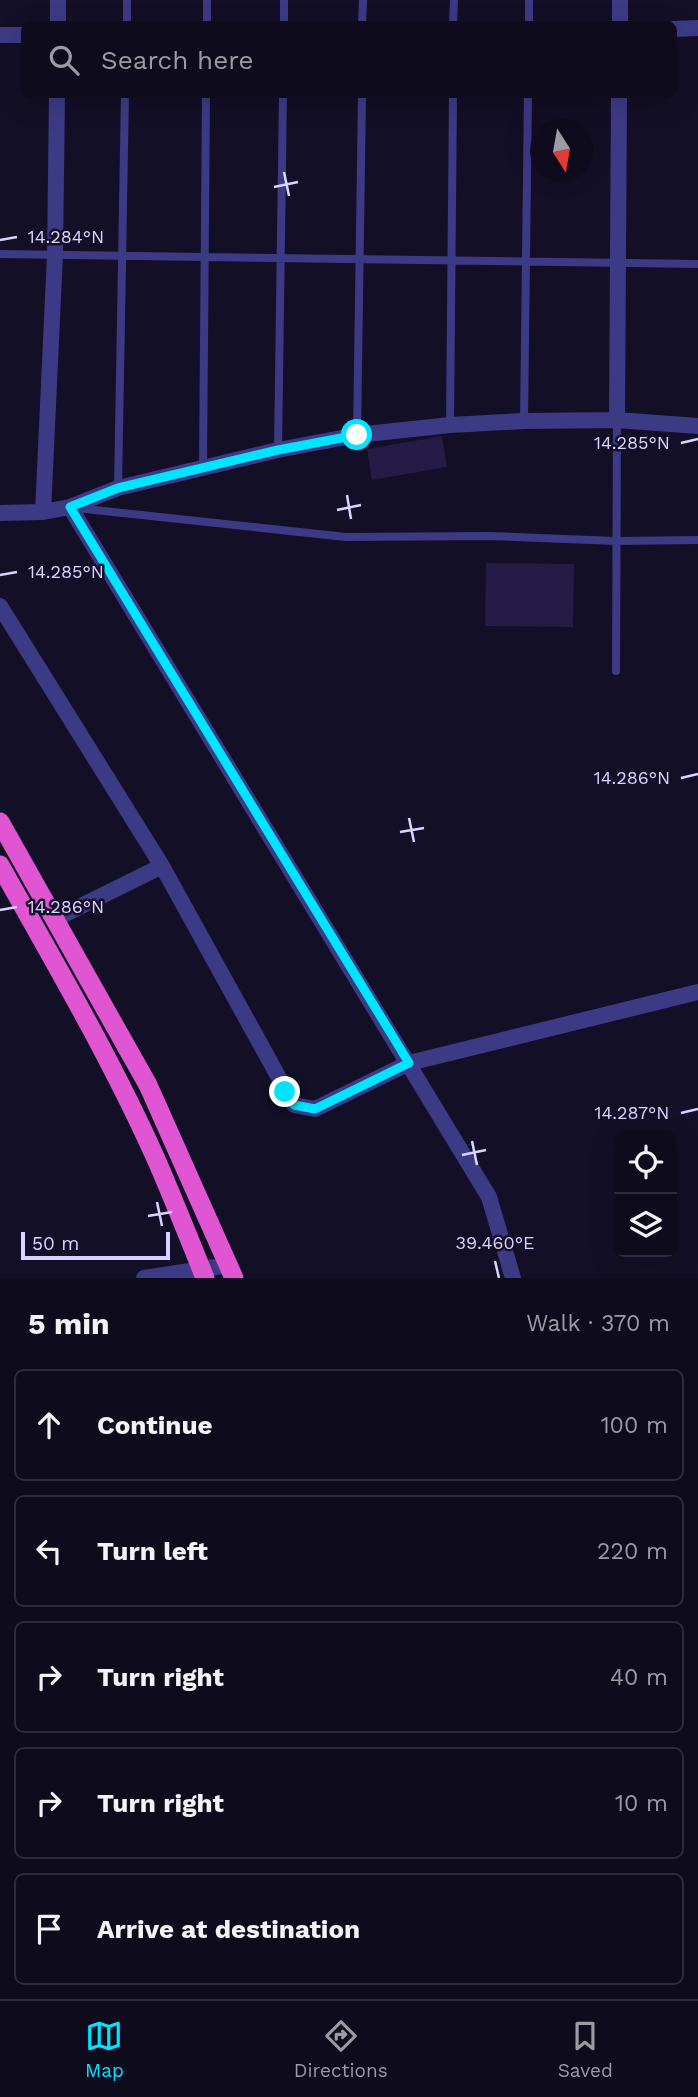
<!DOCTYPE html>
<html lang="en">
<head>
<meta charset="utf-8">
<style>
  :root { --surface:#0e0b1c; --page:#171425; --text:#f1f3f6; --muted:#9b9ba3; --line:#2e2b3b; --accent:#00e5ff }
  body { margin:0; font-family:"Work Sans",sans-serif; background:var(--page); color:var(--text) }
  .controls { position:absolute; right:21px; bottom:21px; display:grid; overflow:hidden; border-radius:10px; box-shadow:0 7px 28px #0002 }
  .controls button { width:63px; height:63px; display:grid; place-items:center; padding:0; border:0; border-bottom:2px solid var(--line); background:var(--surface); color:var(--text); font:35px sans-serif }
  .compass { position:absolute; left:530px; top:119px; width:63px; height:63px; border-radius:50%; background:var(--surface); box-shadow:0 7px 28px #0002; rotate:169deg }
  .scale { position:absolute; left:21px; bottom:18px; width:149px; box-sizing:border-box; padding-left:7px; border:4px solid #d9d4ff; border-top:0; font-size:19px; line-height:24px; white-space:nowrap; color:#d9d4ff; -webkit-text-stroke:5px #130f26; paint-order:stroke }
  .stop { position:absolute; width:21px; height:21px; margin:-16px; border:5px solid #00e5ff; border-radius:50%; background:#fff }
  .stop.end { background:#00e5ff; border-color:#fff; box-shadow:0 2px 7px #0008 }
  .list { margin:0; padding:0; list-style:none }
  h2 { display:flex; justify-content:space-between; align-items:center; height:91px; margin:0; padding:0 28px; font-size:30px }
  h2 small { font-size:23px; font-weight:400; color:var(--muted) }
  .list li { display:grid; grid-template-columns:46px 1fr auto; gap:21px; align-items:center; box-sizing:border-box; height:112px; margin:0 14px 14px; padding:0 14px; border:2px solid var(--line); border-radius:10px }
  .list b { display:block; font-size:26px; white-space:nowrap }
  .list em { font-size:23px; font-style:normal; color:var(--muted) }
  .icon { flex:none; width:38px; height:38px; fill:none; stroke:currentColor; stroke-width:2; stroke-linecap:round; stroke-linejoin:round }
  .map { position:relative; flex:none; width:698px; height:1278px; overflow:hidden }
  .search { position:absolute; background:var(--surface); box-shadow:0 7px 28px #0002; left:21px; right:21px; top:21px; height:77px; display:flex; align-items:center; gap:18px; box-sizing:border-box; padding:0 24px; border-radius:10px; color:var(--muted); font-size:26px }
  .sheet { height:721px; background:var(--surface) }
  nav { display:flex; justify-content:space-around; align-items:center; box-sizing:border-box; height:98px; border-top:2px solid var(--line); background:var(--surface); font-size:19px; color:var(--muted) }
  nav a { display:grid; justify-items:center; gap:4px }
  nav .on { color:var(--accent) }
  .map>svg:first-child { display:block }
  .building { fill:#241b47 }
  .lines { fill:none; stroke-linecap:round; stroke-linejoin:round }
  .service { stroke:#3d3a85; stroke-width:8 }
  .minor { stroke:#3d3a85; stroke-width:16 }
  .trunk { stroke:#e055d1; stroke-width:19 }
  .route { stroke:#00e5ff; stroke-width:9 }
  .ticks { fill:none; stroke:#d9d4ff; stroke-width:2.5 }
  .ticks-label { font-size:18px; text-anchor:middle; fill:#d9d4ff; stroke:#130f26; stroke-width:5; stroke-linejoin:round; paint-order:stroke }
</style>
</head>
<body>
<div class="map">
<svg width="698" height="1278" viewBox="0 0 698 1278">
  <rect width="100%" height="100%" fill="#130f26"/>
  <!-- building -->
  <path class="building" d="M442,436L447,467L372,480L367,449Z
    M486,563L574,564L573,627L485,626Z"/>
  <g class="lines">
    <!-- service -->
    <path class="service" d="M127,24V0
      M207,24V0
      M284,24V0
      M362,24L363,0
      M453,24L454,0
      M529,24V0
      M0,254L698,264
      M524,421L528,94
      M450,425L453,94
      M357,435L362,94
      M278,450L283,94
      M203,467L206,94
      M118,488L125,94
      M76,508L346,537L490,536L616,541L698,540
      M616,671L617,420"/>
    <!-- minor -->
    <path class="minor" d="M58,24V0
      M620,24V0
      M674,29L698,28
      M0,35H24
      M617,420L619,94
      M70,507L489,1197L513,1278
      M43,512L55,255L57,94
      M0,513L43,512L70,507L118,488L278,450L357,435L450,425L524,421L617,420L698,426
      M0,606L162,866L294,1105L315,1109L409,1063L698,992
      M55,919L162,866
      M144,1278L229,1265"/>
    <!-- trunk -->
    <path class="trunk" d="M0,822L148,1085L234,1278
      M0,865C54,962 111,1058 156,1159C173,1198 189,1238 205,1278"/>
  </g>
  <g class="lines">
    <!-- route -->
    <path class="route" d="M285,1092L294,1105L315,1109L409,1063L70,507L118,488L278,450L357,435"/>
  </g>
  <!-- ticks -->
  <path class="ticks" d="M284,172L289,196M274,187L298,182M0,240L17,237M681,443L698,439M347,495L351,519M337,510L361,505M0,575L17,572M681,778L698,774M409,818L414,842M400,832L424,828M0,910L17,907M681,1113L698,1109M472,1141L477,1165M462,1155L486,1150M157,1202L162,1226M148,1216L172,1212M495,1261L499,1278"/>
  <g class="ticks-label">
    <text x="66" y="243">14.284°N</text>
    <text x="632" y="449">14.285°N</text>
    <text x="66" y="578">14.285°N</text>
    <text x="632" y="784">14.286°N</text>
    <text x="66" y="913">14.286°N</text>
    <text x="632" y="1119">14.287°N</text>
    <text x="495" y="1249">39.460°E</text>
  </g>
</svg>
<div class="controls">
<button><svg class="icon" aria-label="locate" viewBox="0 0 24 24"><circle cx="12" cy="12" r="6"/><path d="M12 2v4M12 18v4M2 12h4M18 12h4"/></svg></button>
<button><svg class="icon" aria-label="layers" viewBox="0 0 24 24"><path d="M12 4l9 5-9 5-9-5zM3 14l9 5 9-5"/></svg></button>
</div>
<svg class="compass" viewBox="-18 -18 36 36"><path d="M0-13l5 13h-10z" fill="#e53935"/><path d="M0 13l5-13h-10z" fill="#9b9ba3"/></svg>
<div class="scale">50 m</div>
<div class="stop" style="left:357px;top:435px"></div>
<div class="stop end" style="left:285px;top:1092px"></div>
<div class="search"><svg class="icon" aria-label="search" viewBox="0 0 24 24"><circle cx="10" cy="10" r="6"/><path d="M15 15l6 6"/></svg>Search here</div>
</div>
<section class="sheet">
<h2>5 min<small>Walk · 370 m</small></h2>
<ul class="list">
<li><svg class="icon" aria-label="ahead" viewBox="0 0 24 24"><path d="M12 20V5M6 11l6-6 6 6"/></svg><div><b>Continue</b></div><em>100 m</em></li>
<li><svg class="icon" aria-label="left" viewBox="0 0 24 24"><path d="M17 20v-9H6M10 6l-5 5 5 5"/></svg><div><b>Turn left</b></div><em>220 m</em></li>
<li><svg class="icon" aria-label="right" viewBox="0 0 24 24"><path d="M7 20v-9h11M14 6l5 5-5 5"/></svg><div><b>Turn right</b></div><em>40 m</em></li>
<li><svg class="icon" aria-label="right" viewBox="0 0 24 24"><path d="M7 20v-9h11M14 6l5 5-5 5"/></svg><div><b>Turn right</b></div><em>10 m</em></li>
<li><svg class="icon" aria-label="arrive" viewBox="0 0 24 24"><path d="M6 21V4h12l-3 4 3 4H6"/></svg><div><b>Arrive at destination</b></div></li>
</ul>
</section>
<nav>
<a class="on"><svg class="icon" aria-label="map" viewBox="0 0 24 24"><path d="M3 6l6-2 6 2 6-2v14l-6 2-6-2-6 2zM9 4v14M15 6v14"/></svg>Map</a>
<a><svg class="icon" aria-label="directions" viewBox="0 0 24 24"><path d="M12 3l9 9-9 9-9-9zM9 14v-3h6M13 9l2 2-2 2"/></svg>Directions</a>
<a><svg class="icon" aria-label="saved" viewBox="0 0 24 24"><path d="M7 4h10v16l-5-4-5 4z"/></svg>Saved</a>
</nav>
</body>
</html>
